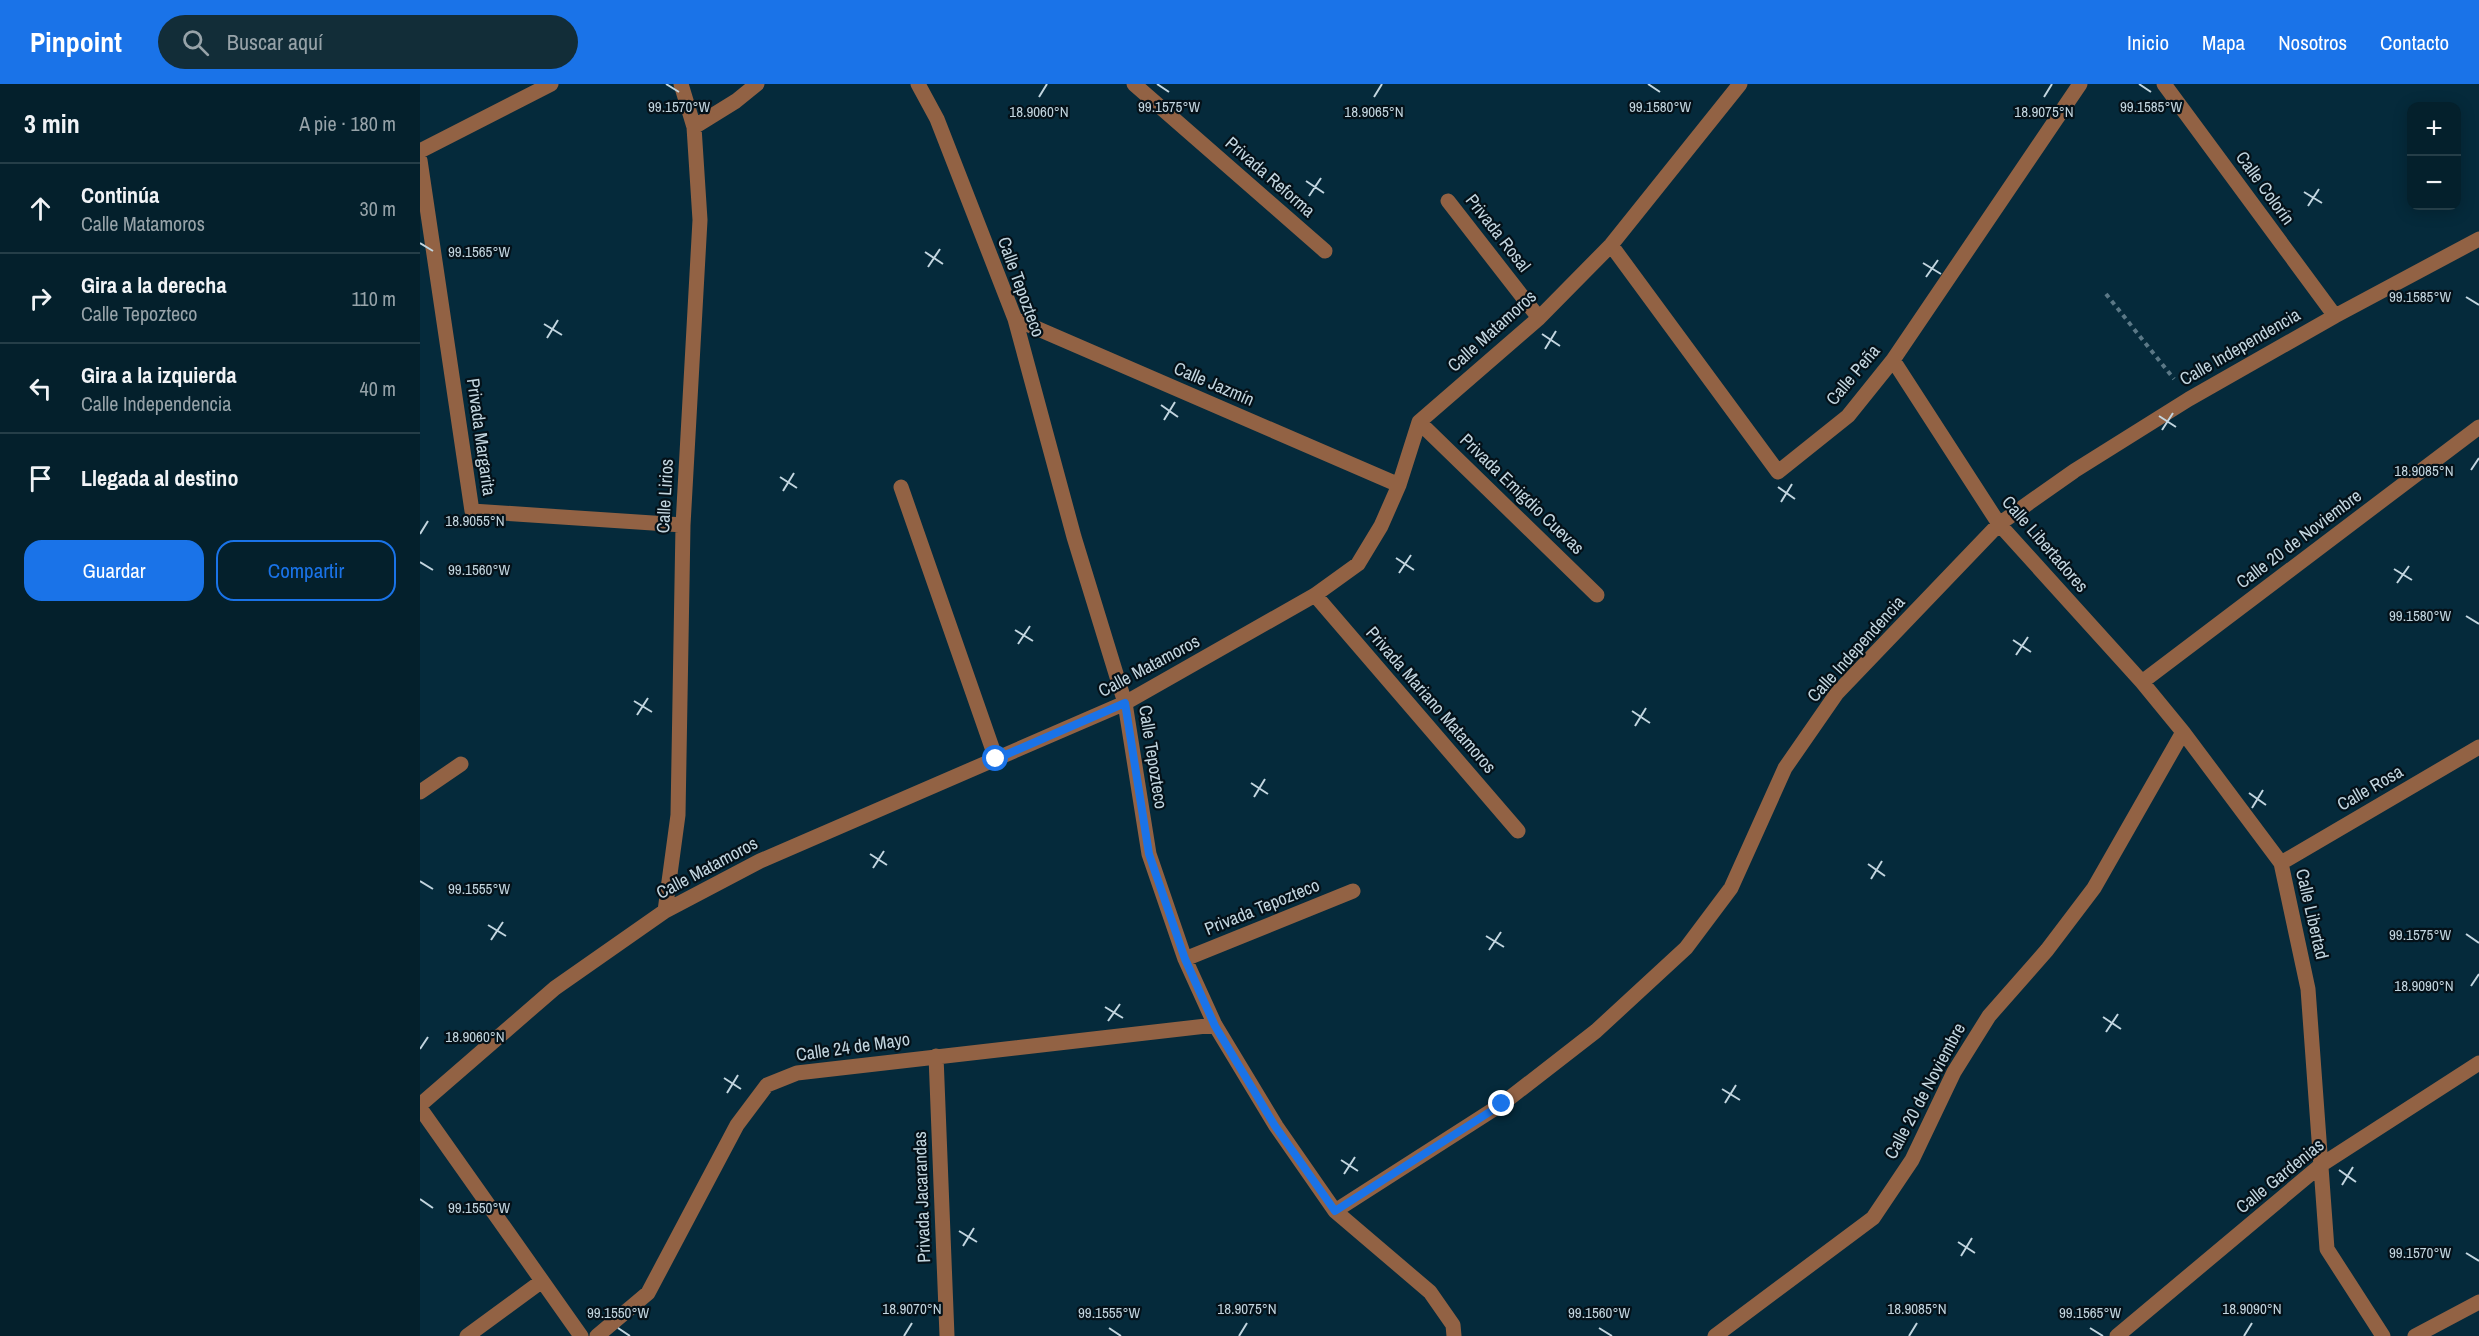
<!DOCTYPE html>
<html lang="es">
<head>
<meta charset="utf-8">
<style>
  :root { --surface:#04202c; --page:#122d38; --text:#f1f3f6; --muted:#97a3a9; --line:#253e48; --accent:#1a73e8 }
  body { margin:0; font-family:"Archivo Narrow",sans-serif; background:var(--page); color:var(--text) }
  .controls { position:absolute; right:18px; top:18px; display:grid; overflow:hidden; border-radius:12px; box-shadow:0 3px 15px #0003 }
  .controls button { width:54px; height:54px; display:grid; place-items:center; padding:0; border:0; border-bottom:2px solid var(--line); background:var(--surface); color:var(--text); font:30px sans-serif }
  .stop { position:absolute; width:18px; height:18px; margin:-14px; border:4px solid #1a73e8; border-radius:50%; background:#fff }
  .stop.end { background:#1a73e8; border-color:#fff; box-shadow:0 2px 6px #0008 }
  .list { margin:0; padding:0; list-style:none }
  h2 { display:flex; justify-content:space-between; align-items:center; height:78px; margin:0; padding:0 24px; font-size:26px }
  h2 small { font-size:20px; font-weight:400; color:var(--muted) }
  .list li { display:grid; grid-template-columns:39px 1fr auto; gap:18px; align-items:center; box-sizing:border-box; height:90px; padding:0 24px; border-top:2px solid var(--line) }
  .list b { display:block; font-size:22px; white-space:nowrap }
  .list p { margin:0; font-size:20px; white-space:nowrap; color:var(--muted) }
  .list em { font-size:20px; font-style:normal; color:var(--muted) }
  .actions { display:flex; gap:12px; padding:18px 24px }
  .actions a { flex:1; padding:14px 0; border:2px solid var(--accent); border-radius:18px; text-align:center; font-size:21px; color:var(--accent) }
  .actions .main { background:var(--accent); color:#fff }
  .icon { flex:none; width:33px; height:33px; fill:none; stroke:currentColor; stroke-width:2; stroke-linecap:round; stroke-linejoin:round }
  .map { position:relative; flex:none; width:2059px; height:1252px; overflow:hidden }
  header { display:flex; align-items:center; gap:36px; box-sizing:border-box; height:84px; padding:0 30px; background:var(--accent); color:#fff }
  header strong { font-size:28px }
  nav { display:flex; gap:33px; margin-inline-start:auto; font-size:21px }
  .search { width:420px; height:54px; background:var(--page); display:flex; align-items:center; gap:15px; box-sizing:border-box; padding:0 21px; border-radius:33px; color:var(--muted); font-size:22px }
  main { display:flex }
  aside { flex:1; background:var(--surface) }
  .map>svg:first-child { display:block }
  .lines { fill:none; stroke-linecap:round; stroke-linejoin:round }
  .path { stroke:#5b7886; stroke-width:4; stroke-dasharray:4.5 4.5; stroke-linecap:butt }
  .minor { stroke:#926244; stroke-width:15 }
  .route { stroke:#1a73e8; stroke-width:8 }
  .ticks { fill:none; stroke:#c2d5df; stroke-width:2 }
  .labels { text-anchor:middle; stroke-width:4.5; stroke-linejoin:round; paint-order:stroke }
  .street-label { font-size:18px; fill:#c2d5df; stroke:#041119 }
  .ticks-label { font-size:15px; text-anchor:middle; fill:#c2d5df; stroke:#041119; stroke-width:4.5; stroke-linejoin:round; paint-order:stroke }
</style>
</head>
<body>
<header>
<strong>Pinpoint</strong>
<div class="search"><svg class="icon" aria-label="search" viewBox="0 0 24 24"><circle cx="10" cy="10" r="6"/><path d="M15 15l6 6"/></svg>Buscar aquí</div>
<nav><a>Inicio</a><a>Mapa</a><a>Nosotros</a><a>Contacto</a></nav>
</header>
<main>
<aside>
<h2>3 min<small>A pie · 180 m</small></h2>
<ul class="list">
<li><svg class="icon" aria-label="ahead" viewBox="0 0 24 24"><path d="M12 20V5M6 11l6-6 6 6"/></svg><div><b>Continúa</b><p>Calle Matamoros</p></div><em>30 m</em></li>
<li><svg class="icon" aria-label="right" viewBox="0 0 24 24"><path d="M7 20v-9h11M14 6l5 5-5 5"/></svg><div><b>Gira a la derecha</b><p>Calle Tepozteco</p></div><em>110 m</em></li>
<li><svg class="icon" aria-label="left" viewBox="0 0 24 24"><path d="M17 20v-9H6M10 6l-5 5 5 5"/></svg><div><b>Gira a la izquierda</b><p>Calle Independencia</p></div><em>40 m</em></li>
<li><svg class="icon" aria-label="arrive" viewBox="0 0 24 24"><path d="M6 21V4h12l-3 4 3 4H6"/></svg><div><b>Llegada al destino</b></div></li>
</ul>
<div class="actions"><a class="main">Guardar</a><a>Compartir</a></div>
</aside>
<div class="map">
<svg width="2059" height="1252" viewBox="0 0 2059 1252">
  <rect width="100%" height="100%" fill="#052a3b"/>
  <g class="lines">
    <!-- path -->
    <path class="path" d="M1686,210L1754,295"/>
    <!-- minor -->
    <path class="minor" d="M498,0L517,35L595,235L654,453L705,619L729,770L765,875L795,941L856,1042L915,1127L1010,1208L1033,1241L1034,1252
      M714,0L905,167
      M1744,0L1915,232
      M274,43L316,17L337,0
      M0,67L131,0
      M0,76L52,427L263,441
      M1028,117L1119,234
      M1191,161L1358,388L1428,332L1473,276L1660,0
      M595,235L979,401
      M1473,276L1579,440L1722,598L1763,648L1861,779L1888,905L1907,1165L1963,1252
      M999,338L1177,511
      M481,403L576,675
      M895,511L1098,747
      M1722,598L2059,343
      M0,708L41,680
      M1861,779L2059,663
      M245,827L258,731L263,441L280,136L274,43L261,0
      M765,875L933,807
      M516,972L527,1252
      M0,1021L135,904L245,827L340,777L705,619L895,511L938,480L961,442L979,401L999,338L1119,234L1191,161L1320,0
      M0,1024L161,1252
      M915,1127L1082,1020L1176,947L1266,864L1311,804L1365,684L1417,609L1579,440L1654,387L1769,315L1915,232L2059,155
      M47,1252L122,1197
      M177,1252L228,1209L317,1041L347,1001L377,989L795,941
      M1295,1252L1453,1134L1492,1076L1534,988L1569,932L1627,866L1674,804L1763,648
      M1697,1252L1901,1081L2059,979
      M1995,1252L2059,1218"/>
  </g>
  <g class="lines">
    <!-- route -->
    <path class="route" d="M576,675L705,619L729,770L765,875L795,942L855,1042L915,1127L1082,1020"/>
  </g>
  <!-- ticks -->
  <path class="ticks" d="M246,0L259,8M737,0L749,8M1228,0L1240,8M1719,0L1731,8M619,13L627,0M954,13L962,0M1624,13L1632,0M886,97L904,109M1884,108L1902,119M889,112L901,94M1888,122L1899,105M0,159L13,167M505,168L523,180M1503,179L1521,190M508,183L520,165M1506,193L1518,176M2046,213L2059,221M124,240L142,251M1122,250L1140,262M127,254L138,236M1125,265L1136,247M741,321L758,333M1739,332L1756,343M744,336L755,318M1742,346L1753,329M2051,386L2059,374M360,393L377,404M1358,403L1375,415M363,407L374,389M1361,418L1372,400M0,450L8,437M976,474L994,486M0,478L13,486M1974,485L1992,496M979,489L991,471M1977,499L1989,482M2046,532L2059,540M595,546L613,557M1593,556L1611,568M598,560L610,542M1596,571L1608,553M214,617L232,628M1212,627L1230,639M217,631L228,614M1215,642L1226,624M831,699L848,710M1829,709L1846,721M834,713L845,695M1832,724L1843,706M450,770L467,781M1448,780L1465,792M453,784L464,767M1451,795L1462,777M0,797L13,805M68,841L86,852M2046,850L2059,859M1066,852L1084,863M71,856L83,838M1069,866L1081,848M2051,902L2059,890M685,923L703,934M1683,933L1701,945M688,937L700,920M1686,948L1698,930M0,965L8,953M304,994L321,1005M1302,1005L1320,1016M307,1009L318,991M1305,1019L1316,1001M921,1076L938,1087M1919,1086L1936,1098M924,1090L935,1073M1922,1101L1933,1083M0,1115L13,1124M539,1147L557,1158M1538,1158L1555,1169M543,1162L554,1144M2046,1169L2059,1177M1541,1172L1552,1154M198,1244L210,1252M689,1244L701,1252M1179,1244L1192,1252M1670,1244L1683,1252M484,1252L492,1239M819,1252L827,1239M1489,1252L1497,1239M1824,1252L1832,1239"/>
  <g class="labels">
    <!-- street labels -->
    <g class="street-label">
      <text transform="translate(850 93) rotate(41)" y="6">Privada Reforma</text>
      <text transform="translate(1845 104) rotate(54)" y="6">Calle Colorín</text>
      <text transform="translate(1078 149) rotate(52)" y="6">Privada Rosal</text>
      <text transform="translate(601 203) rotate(70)" y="6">Calle Tepozteco</text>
      <text transform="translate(1072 247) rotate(-42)" y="6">Calle Matamoros</text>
      <text transform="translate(1820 263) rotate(-30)" y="6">Calle Independencia</text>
      <text transform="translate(1433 291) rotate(-50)" y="6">Calle Peña</text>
      <text transform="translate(794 300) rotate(23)" y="6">Calle Jazmín</text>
      <text transform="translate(61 353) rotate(82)" y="6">Privada Margarita</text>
      <text transform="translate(1102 410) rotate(44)" y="6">Privada Emigdio Cuevas</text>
      <text transform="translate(245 412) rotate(-87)" y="6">Calle Lirios</text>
      <text transform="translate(1879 455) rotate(-37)" y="6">Calle 20 de Noviembre</text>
      <text transform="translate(1625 460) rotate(49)" y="6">Calle Libertadores</text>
      <text transform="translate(1436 565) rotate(-48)" y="6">Calle Independencia</text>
      <text transform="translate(729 582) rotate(-28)" y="6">Calle Matamoros</text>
      <text transform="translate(1011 616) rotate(49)" y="6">Privada Mariano Matamoros</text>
      <text transform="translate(733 673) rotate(81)" y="6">Calle Tepozteco</text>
      <text transform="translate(1950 704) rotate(-30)" y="6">Calle Rosa</text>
      <text transform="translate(287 784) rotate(-28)" y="6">Calle Matamoros</text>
      <text transform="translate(842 823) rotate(-22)" y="6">Privada Tepozteco</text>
      <text transform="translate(1892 830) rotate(77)" y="6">Calle Libertad</text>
      <text transform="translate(433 963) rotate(-8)" y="6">Calle 24 de Mayo</text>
      <text transform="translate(1505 1007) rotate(-62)" y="6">Calle 20 de Noviembre</text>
      <text transform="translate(1860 1092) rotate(-39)" y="6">Calle Gardenias</text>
      <text transform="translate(502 1113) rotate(-92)" y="6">Privada Jacarandas</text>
    </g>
  </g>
  <g class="ticks-label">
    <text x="1731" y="28">99.1585°W</text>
    <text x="749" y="28">99.1575°W</text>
    <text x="1240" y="28">99.1580°W</text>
    <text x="259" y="28">99.1570°W</text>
    <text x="619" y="33">18.9060°N</text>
    <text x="954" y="33">18.9065°N</text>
    <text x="1624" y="33">18.9075°N</text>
    <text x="59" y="173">99.1565°W</text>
    <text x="2000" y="218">99.1585°W</text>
    <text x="2004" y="392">18.9085°N</text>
    <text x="55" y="442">18.9055°N</text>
    <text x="59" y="491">99.1560°W</text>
    <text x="2000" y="537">99.1580°W</text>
    <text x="59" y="810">99.1555°W</text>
    <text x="2000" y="856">99.1575°W</text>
    <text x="2004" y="907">18.9090°N</text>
    <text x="55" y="958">18.9060°N</text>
    <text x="59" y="1129">99.1550°W</text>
    <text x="2000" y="1174">99.1570°W</text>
    <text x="492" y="1230">18.9070°N</text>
    <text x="827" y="1230">18.9075°N</text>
    <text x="1497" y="1230">18.9085°N</text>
    <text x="1832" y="1230">18.9090°N</text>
    <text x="198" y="1234">99.1550°W</text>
    <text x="689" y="1234">99.1555°W</text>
    <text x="1179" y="1234">99.1560°W</text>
    <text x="1670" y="1234">99.1565°W</text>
  </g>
</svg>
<div class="controls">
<button>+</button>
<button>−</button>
</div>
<div class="stop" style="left:576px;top:675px"></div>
<div class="stop end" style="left:1082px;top:1020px"></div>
</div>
</main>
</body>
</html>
